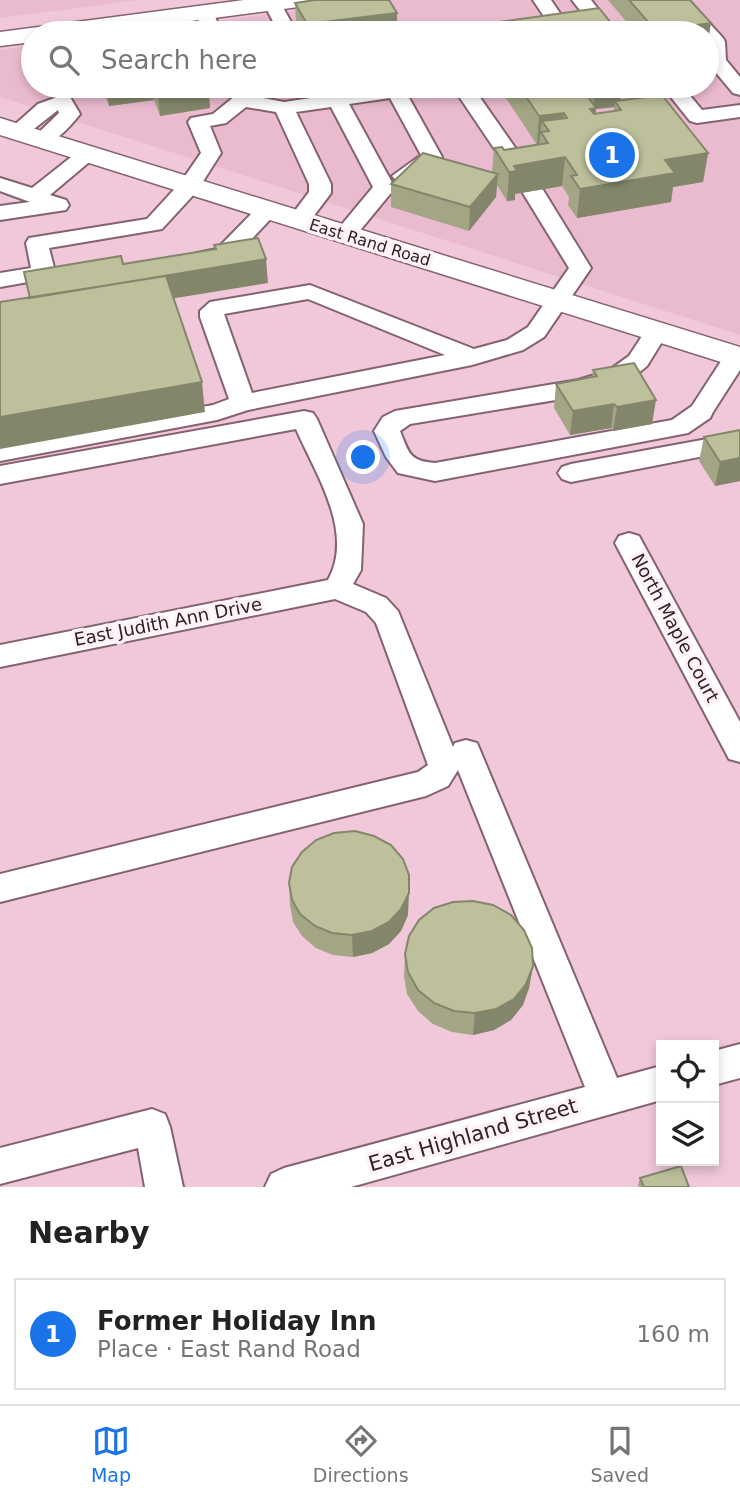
<!DOCTYPE html>
<html lang="en">
<head>
<meta charset="utf-8">
<style>
  :root { --surface:#fff; --page:#f2f2f2; --text:#222; --muted:#767676; --line:#e0e0e0; --accent:#1a73e8 }
  body { margin:0; font-family:"DejaVu Sans",sans-serif; background:var(--page); color:var(--text) }
  .controls { position:absolute; right:21px; bottom:21px; display:grid; overflow:hidden; border-radius:0px; box-shadow:0 4px 10px #0003 }
  .controls button { width:63px; height:63px; display:grid; place-items:center; padding:0; border:0; border-bottom:2px solid var(--line); background:var(--surface); color:var(--text); font:35px sans-serif }
  .you { position:absolute; left:364px; top:458px; width:24px; height:24px; margin:-18px; border:5px solid #fff; border-radius:50%; background:#1a73e8; box-shadow:0 0 0 10px #1a73e833 }
  .badge { display:grid; place-items:center; width:46px; height:46px; border-radius:50%; background:var(--accent); color:#fff; font-size:23px; font-weight:700 }
  .pin { position:absolute; translate:-50% -50%; border:4px solid #fff; box-shadow:0 2px 7px #0006 }
  .list { margin:0; padding:0; list-style:none }
  h2 { display:flex; justify-content:space-between; align-items:center; height:91px; margin:0; padding:0 28px; font-size:30px }
  h2 small { font-size:23px; font-weight:400; color:var(--muted) }
  .list li { display:grid; grid-template-columns:46px 1fr auto; gap:21px; align-items:center; box-sizing:border-box; height:112px; margin:0 14px 14px; padding:0 14px; border:2px solid var(--line); border-radius:0px }
  .list b { display:block; font-size:26px; white-space:nowrap }
  .list p { margin:0; font-size:23px; white-space:nowrap; color:var(--muted) }
  .list em { font-size:23px; font-style:normal; color:var(--muted) }
  .icon { flex:none; width:38px; height:38px; fill:none; stroke:currentColor; stroke-width:2; stroke-linecap:round; stroke-linejoin:round }
  .map { position:relative; flex:none; width:740px; height:1187px; overflow:hidden }
  .search { position:absolute; background:var(--surface); box-shadow:0 4px 10px #0003; left:21px; right:21px; top:21px; height:77px; display:flex; align-items:center; gap:18px; box-sizing:border-box; padding:0 24px; border-radius:38px; color:var(--muted); font-size:26px }
  .sheet { height:217px; background:var(--surface) }
  nav { display:flex; justify-content:space-around; align-items:center; box-sizing:border-box; height:98px; border-top:2px solid var(--line); background:var(--surface); font-size:19px; color:var(--muted) }
  nav a { display:grid; justify-items:center; gap:4px }
  nav .on { color:var(--accent) }
  .map>svg:first-child { display:block }
  .built { fill:#eabbcf }
  .lines { fill:none; stroke-linecap:round; stroke-linejoin:round }
  .minor-casing { stroke:#856271; stroke-width:4 }
  .major-casing { stroke:#856271; stroke-width:3 }
  .minor { fill:#fff; fill-rule:evenodd }
  .major { fill:#fff; fill-rule:evenodd }
  .wall { fill:#a3a585; fill-rule:evenodd }
  .shaded-wall { fill:#84866c }
  .building { fill:#bdc09b; stroke:#84866c; stroke-width:2 }
  .labels { text-anchor:middle; stroke-width:7; stroke-linejoin:round; paint-order:stroke }
  .far-street-label { font-size:16px; fill:#312228; stroke:#fff2f7 }
  .street-label { font-size:18px; fill:#312228; stroke:#fff2f7 }
  .near-street-label { font-size:21px; fill:#312228; stroke:#fff2f7 }
</style>
</head>
<body>
<div class="map">
<svg width="740" height="1187" viewBox="0 0 740 1187">
  <rect width="100%" height="100%" fill="#f0c8d9"/>
  <!-- built -->
  <path class="built" d="M0,0H140L0,18Z
    M379,0H740V335L0,97V50L33,45V86H707V33H123Z"/>
  <g class="lines">
    <defs>
      <path id="minor" d="M267,0H279L297,33H279L264,4Z
        M533,0H551L568,25L566,29L541,33H496L498,29L505,27L547,21Z
        M572,0H591L617,33H598Z
        M669,0H688L723,38L725,42L726,60L740,77V95L733,93L707,62V33H698Z
        M204,6L213,12L222,33H204L195,12Z
        M392,86L403,87L442,157L410,180H396L392,176L421,155L390,98L349,104L395,188L353,239H337L334,234L373,187L331,107L296,112L331,184V193L307,225H291L288,220L309,192V184L276,112L246,107L226,123L210,126L221,153L197,191L162,229L49,248L56,275L69,273L77,275L80,280L77,285L46,291L38,289L34,281L0,287V273L31,268L26,243L29,238L147,219L181,182L201,153L188,122L191,118L213,114L235,96L242,94L284,102Z
        M452,86H472L532,172L591,268L544,337L523,350L472,365L248,410L217,420L0,461V443L213,405L229,399L200,317V311L210,302L310,285L474,349L507,340L528,327L569,268L510,172ZM308,299L445,355L252,393L224,314Z
        M662,86H682L702,110L740,105V117L697,123L690,121Z
        M63,95L70,97L80,114C70,127 52,148 35,143L32,139L59,113L58,110L25,136H11L8,132L11,128L38,104Z
        M87,148L94,150L97,154L94,158L50,195L66,200L69,205L66,210L0,220V206L30,202L0,191V178L32,188L80,150Z
        M268,204L276,205L279,210L232,260L205,265L197,263L194,258L197,253L217,249L260,205Z
        M656,325L664,327L668,332L647,366L626,383L580,396L410,424L400,431C409,453 409,461 435,463L672,420L692,406L727,352L740,350V370L713,412L710,418L688,433L435,481L398,473L386,457L374,431L383,417L395,411L578,380L608,371L629,356L648,327Z
        M304,411L313,413L317,419L363,524L361,570L353,584L386,598L398,611L453,747L455,743L466,740L477,743L617,1078L661,1066V1100L351,1187H265L271,1174L284,1168L585,1087L458,770L448,786L426,796L0,902V874L418,772L428,765L376,623L366,612L335,599L0,667V645L328,580C355,532 315,473 296,429L0,484V466Z
        M740,433V449L571,482L562,479L558,473L562,467L571,464Z
        M629,533L639,536L740,722V762L729,759L615,543L619,536Z
        M740,1044V1078L714,1085V1051Z
        M152,1109L165,1114L170,1127L183,1187H145L138,1148L0,1184V1148Z"/>
      <path id="major" d="M244,0H311L307,5L299,7L99,33H33V42L0,46V32Z
        M0,118L740,347V368L0,135Z"/>
    </defs>
    <!-- minor casing -->
    <use href="#minor" class="minor-casing"/>
    <!-- major casing -->
    <use href="#major" class="major-casing"/>
    <!-- minor -->
    <use href="#minor" class="minor"/>
    <!-- major -->
    <use href="#major" class="major"/>
  </g>
  <!-- wall -->
  <path class="wall" d="M608,0H690L711,23L707,45V33H636Z
    M295,3L397,13V33H301L296,24Z
    M477,25L619,33H477Z
    M102,86H208L210,108L160,116L154,100L109,106Z
    M498,86H622L620,101L708,153L703,182L673,187L671,202L577,218L568,205L569,197L562,186L515,194V200L507,201L497,185L496,197L469,231L391,207V184L492,173L494,148L504,150L537,145ZM614,107V111L596,114V109Z
    M593,370L652,424L613,431L611,428L570,435L554,408L556,384L592,377Z
    M740,430V481L715,486L699,461L704,437Z
    M289,883L408,915L401,931L389,944L372,953L353,957L333,955L316,948L302,936L293,922L290,905Z
    M405,954L533,966L529,988L523,1005L511,1020L494,1030L473,1035L452,1032L433,1024L418,1011L407,994L404,976Z
    M640,1178L689,1187H639L638,1185Z"/>
  <!-- shaded-wall -->
  <path class="shaded-wall" d="M397,13V33H307V24Z
    M711,23L707,45V33H656V31Z
    M106,86H153L154,100L109,106Z
    M208,86L210,108L160,116L158,93Z
    M575,86H592L589,105Z
    M596,86H622L620,106L615,101L614,107L596,109L593,136L590,109L593,108Z
    M564,113L561,141L549,131L542,121L539,145H537L539,116Z
    M708,153L703,182L673,187L671,202L577,218L580,189L665,160Z
    M565,157L562,186L515,194V200L507,201L509,172L514,166Z
    M498,174L496,197L469,231L470,207Z
    M266,259L268,283L34,321L30,298Z
    M202,382L205,412L0,449V417Z
    M656,400L652,424L613,431L617,407Z
    M614,404L611,428L570,435L573,411Z
    M740,458V481L715,486L720,462Z
    M409,893L408,915L401,931L389,944L372,953L353,957L352,935Z
    M533,966L529,988L523,1005L511,1020L494,1030L473,1035L475,1013Z"/>
  <!-- building -->
  <path class="building" d="M315,0H389L397,13L307,24L295,3Z
    M629,0H690L711,23L656,31Z
    M599,8L619,33H483L477,25Z
    M184,25L187,33H141Z
    M257,30L259,33H233Z
    M155,86H208L158,93Z
    M519,86H580L596,108L590,109L594,114L621,110L615,101L662,95L708,153L665,160L675,173L580,189L571,176L577,175L565,157L514,166L517,171L509,172L494,148L502,147L504,150L548,143L541,132L549,131L542,121L567,118L564,113L539,116Z
    M423,153L498,174L470,207L391,184Z
    M258,238L266,259L30,298L24,272L121,256L123,264L216,249L214,245Z
    M166,276L202,382L0,417V302Z
    M634,363L656,400L617,407L614,404L573,411L556,384L597,376L593,370Z
    M740,430V458L720,462L704,437Z
    M355,831L374,836L391,845L403,859L409,875V893L401,909L389,922L372,931L352,935L332,933L315,926L300,914L292,900L289,883L292,867L302,852L316,840L334,833Z
    M473,901L493,905L511,915L524,930L532,948L533,966L526,984L514,999L496,1009L475,1013L454,1011L434,1003L418,990L408,972L405,954L409,936L419,920L434,908L453,902Z
    M681,1166L689,1187H644L640,1178Z"/>
  <g class="labels">
    <!-- far-street labels -->
    <g class="far-street-label">
      <text transform="translate(370 242) rotate(17)" y="6">East Rand Road</text>
    </g>
    <!-- street labels -->
    <g class="street-label">
      <text transform="translate(168 622) rotate(-11)" y="6">East Judith Ann Drive</text>
      <text transform="translate(675 628) rotate(62)" y="6">North Maple Court</text>
    </g>
    <!-- near-street labels -->
    <g class="near-street-label">
      <text transform="translate(473 1135) rotate(-16)" y="7">East Highland Street</text>
    </g>
  </g>
</svg>
<div class="controls">
<button><svg class="icon" aria-label="locate" viewBox="0 0 24 24"><circle cx="12" cy="12" r="6"/><path d="M12 2v4M12 18v4M2 12h4M18 12h4"/></svg></button>
<button><svg class="icon" aria-label="layers" viewBox="0 0 24 24"><path d="M12 4l9 5-9 5-9-5zM3 14l9 5 9-5"/></svg></button>
</div>
<div class="you"></div>
<div class="pin badge" style="left:612px;top:155px">1</div>
<div class="search"><svg class="icon" aria-label="search" viewBox="0 0 24 24"><circle cx="10" cy="10" r="6"/><path d="M15 15l6 6"/></svg>Search here</div>
</div>
<section class="sheet">
<h2>Nearby<small></small></h2>
<ul class="list">
<li><span class="badge">1</span><div><b>Former Holiday Inn</b><p>Place · East Rand Road</p></div><em>160 m</em></li>
</ul>
</section>
<nav>
<a class="on"><svg class="icon" aria-label="map" viewBox="0 0 24 24"><path d="M3 6l6-2 6 2 6-2v14l-6 2-6-2-6 2zM9 4v14M15 6v14"/></svg>Map</a>
<a><svg class="icon" aria-label="directions" viewBox="0 0 24 24"><path d="M12 3l9 9-9 9-9-9zM9 14v-3h6M13 9l2 2-2 2"/></svg>Directions</a>
<a><svg class="icon" aria-label="saved" viewBox="0 0 24 24"><path d="M7 4h10v16l-5-4-5 4z"/></svg>Saved</a>
</nav>
</body>
</html>
